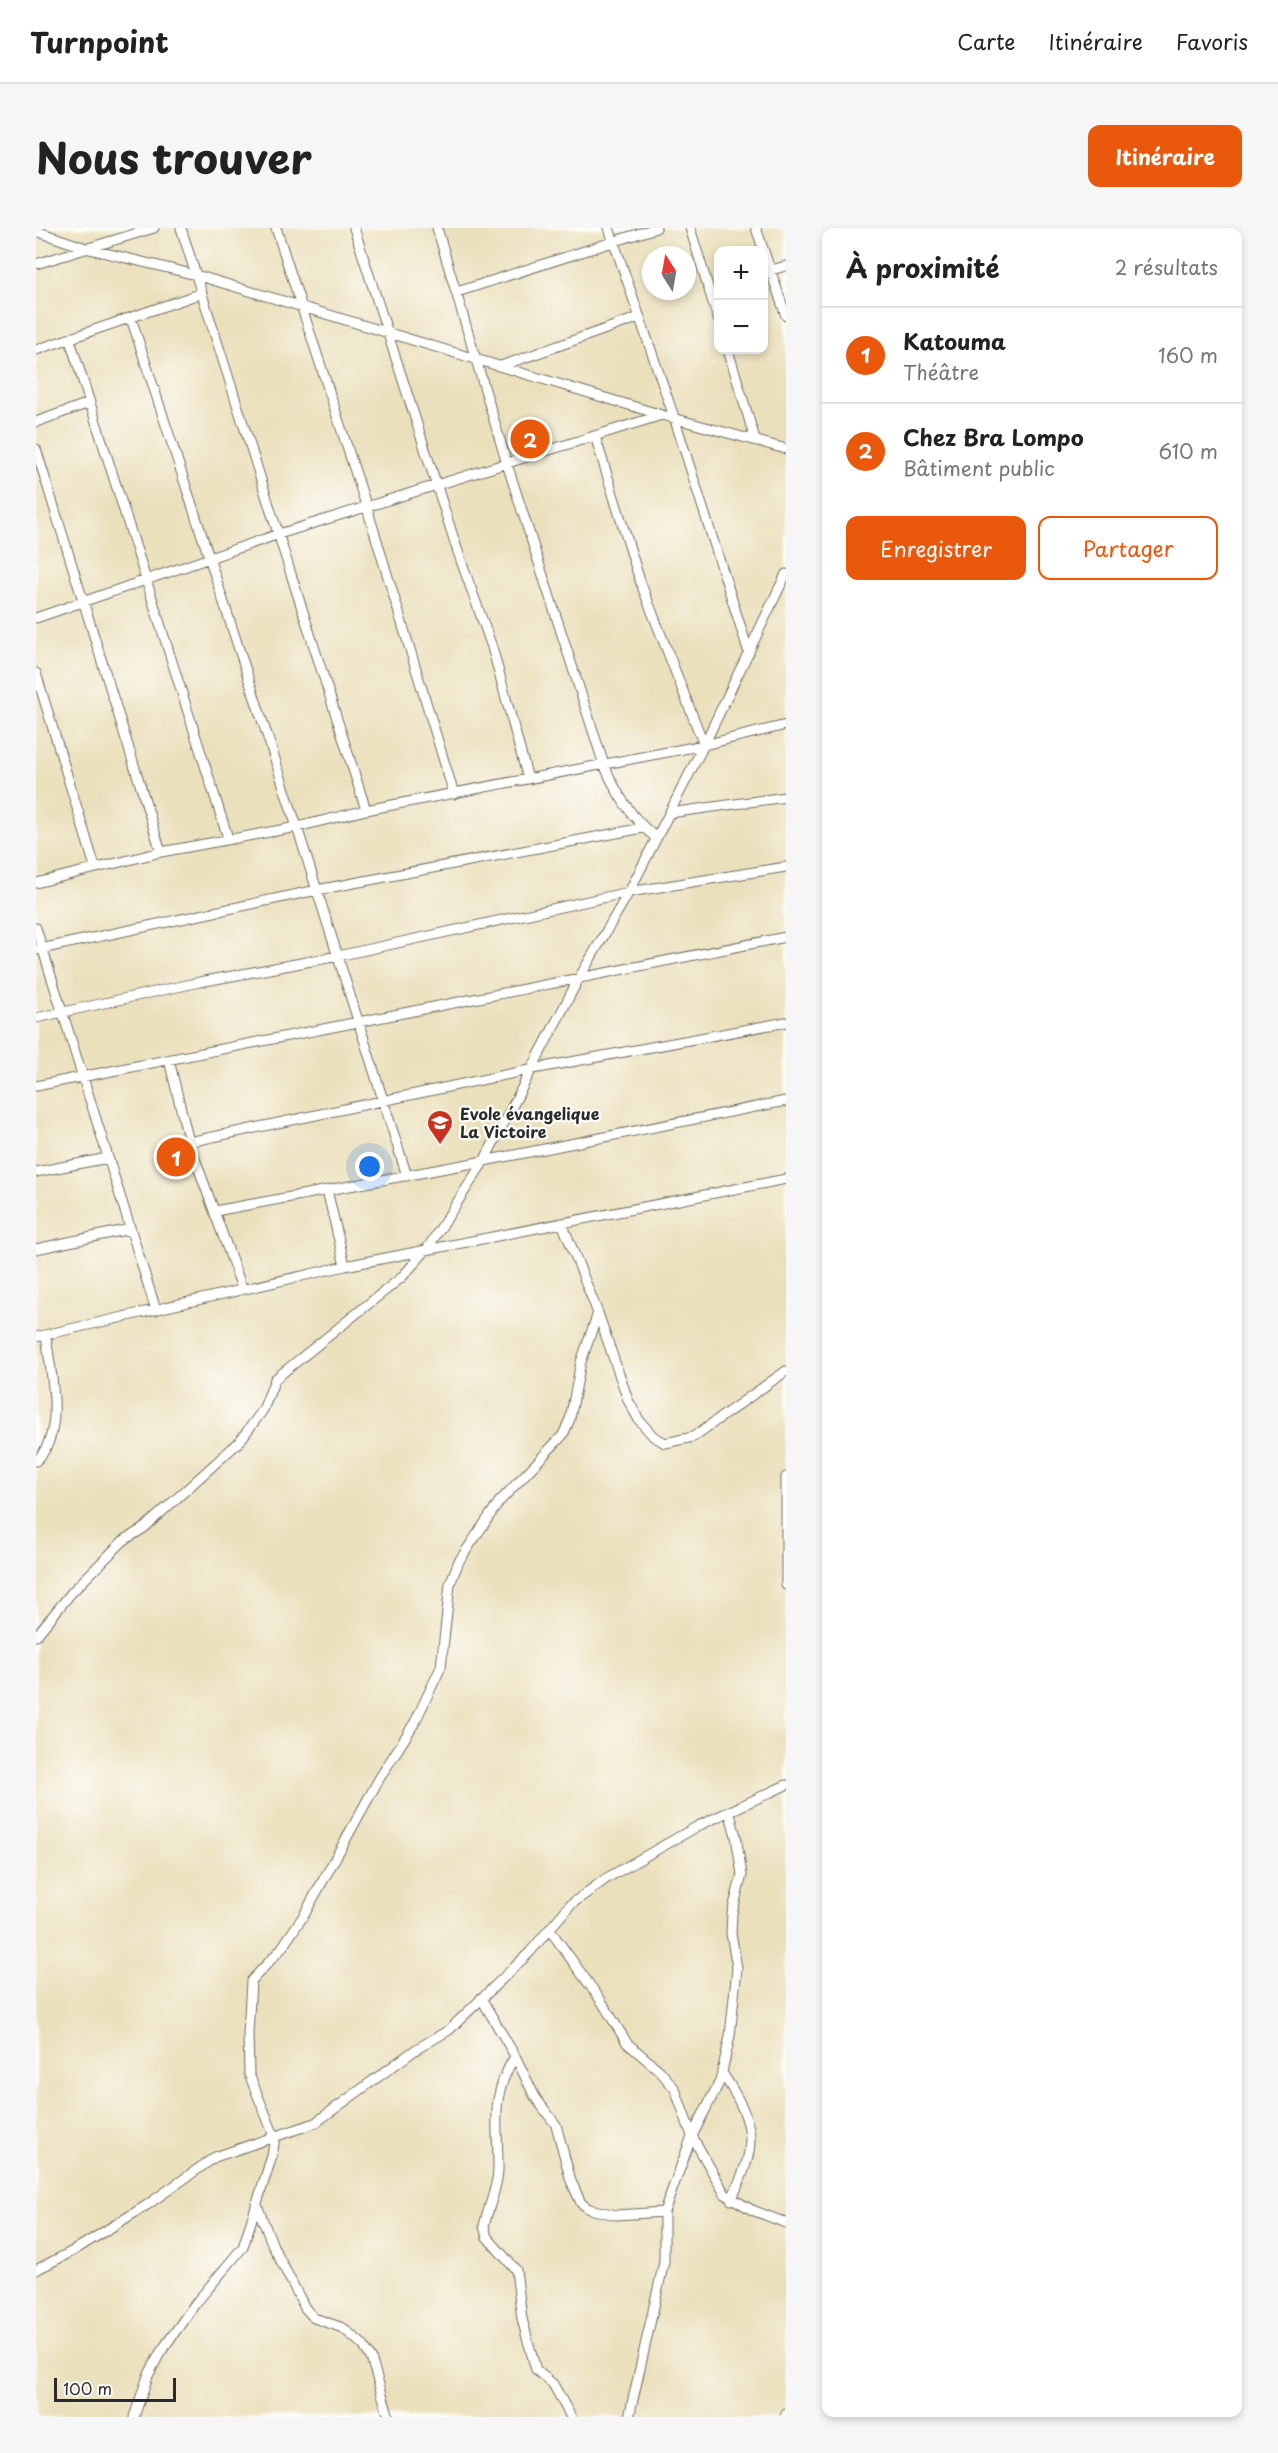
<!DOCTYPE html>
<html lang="fr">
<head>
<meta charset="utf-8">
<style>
  :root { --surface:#fff; --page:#f6f6f6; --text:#222; --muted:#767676; --line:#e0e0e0; --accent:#ea580c }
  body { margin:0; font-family:"Playpen Sans",sans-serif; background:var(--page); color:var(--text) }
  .controls { position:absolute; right:18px; top:18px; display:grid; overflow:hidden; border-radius:12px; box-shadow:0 3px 9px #0003 }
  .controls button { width:54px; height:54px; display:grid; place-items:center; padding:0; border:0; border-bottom:2px solid var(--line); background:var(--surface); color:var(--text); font:30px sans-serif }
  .compass { position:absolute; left:606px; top:18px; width:54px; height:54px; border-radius:50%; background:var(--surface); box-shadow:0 3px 9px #0003; rotate:349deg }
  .scale { position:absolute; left:18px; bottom:15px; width:122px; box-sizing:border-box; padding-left:6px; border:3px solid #2b2b2b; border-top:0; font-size:16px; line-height:21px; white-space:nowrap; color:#2b2b2b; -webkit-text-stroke:4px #fdfcf7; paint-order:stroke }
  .you { position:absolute; left:334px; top:939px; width:21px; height:21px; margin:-15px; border:4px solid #fff; border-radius:50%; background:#1a73e8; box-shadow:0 0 0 9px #1a73e833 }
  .badge { display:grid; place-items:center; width:39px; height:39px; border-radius:50%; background:var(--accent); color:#fff; font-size:20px; font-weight:700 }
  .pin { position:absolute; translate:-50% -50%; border:3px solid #fff; box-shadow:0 2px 6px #0006 }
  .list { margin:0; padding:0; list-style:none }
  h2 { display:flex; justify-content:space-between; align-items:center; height:78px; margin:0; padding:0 24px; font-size:26px }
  h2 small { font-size:20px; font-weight:400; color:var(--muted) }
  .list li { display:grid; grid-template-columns:39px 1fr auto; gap:18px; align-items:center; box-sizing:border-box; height:96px; padding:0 24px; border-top:2px solid var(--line) }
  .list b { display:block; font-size:22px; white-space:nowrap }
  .list p { margin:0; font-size:20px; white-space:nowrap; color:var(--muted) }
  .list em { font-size:20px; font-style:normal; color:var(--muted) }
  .actions { display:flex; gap:12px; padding:18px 24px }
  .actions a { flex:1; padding:14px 0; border:2px solid var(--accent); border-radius:12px; text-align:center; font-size:21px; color:var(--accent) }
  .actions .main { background:var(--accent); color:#fff }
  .map { position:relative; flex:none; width:750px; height:2189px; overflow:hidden; border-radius:12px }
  header { display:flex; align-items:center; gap:36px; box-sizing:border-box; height:84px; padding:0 30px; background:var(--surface); border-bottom:2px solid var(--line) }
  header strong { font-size:28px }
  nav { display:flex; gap:33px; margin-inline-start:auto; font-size:21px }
  .intro { display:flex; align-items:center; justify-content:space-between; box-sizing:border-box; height:144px; padding:0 36px }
  h1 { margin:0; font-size:42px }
  .button { padding:15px 27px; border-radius:12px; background:var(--accent); color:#fff; font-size:21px; font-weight:700 }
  main { display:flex; gap:36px; padding:0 36px }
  aside { flex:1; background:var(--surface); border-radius:12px; box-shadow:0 3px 9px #0003 }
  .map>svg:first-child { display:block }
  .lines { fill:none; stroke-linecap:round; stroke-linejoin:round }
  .street-casing { stroke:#6e6a5e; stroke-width:11 }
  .street { stroke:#fff; stroke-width:9 }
  .labels { text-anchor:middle; stroke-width:4.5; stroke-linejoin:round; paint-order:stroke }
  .poi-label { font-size:16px; font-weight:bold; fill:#2b2b2b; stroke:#fdfcf7; text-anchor:start }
</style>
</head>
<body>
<header>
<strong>Turnpoint</strong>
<nav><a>Carte</a><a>Itinéraire</a><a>Favoris</a></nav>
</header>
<div class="intro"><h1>Nous trouver</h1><a class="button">Itinéraire</a></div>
<main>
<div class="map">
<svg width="750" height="2189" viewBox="0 0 750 2189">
  <rect width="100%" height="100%" fill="#fdfcf7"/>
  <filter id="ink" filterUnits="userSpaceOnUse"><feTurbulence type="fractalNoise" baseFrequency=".0167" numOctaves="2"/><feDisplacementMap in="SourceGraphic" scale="12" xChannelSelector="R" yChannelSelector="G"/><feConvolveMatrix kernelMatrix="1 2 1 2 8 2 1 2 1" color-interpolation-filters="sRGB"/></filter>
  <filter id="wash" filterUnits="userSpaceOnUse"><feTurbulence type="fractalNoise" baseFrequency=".008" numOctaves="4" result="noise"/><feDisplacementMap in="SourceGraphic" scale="24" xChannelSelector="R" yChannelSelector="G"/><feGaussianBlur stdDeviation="1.35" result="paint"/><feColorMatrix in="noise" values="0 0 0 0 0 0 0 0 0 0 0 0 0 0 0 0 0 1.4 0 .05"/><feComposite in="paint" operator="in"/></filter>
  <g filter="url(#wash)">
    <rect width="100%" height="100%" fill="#ebe0bc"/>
  </g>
  <g filter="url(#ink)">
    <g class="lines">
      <defs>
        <path id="street" d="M145,0L330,582
          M240,0L331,280L418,566
          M318,0L423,327L456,419L492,551
          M401,0L471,236L568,537C581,566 595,590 620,610
          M573,0L638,189L713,425
          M654,0L682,91
          M720,0L750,88
          M0,3L53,21L160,47L626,187L750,221
          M0,36L118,0
          M735,42L750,38
          M421,64L620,0
          M95,90L261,599L371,948
          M34,112L192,610
          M0,122L166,65
          M692,122L719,211
          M465,138L604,89
          M0,194L53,175
          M559,208L604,353L668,517
          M0,221L125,624
          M0,390L243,306L626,187
          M0,445L59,639
          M634,585L750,569
          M0,655L125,624L261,599L330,582L668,517L750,497
          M0,700L120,1082
          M0,722L281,662L607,600
          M0,790L164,754L302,728L593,664L750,639
          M133,832L153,914L206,1060
          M0,858L750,709
          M153,914L497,841L750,794
          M0,944L72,930
          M291,962L309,1038
          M179,983L448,933L750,873
          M526,995L562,1085L592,1172L603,1192L617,1208L629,1215L657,1209L750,1143
          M0,1021L94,1001
          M0,1109L309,1038L750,951
          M0,1233C31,1204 14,1144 10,1107
          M750,1249V1357
          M0,1408L36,1364L87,1313L108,1300L203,1214L227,1182L239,1151L366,1049L391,1021L448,933L542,752L593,664L668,517L750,346
          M514,1702L566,1774L591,1815L624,1843L639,1861L656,1908L689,1966L716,1982L750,1995
          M445,1770L479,1828C452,1873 463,1896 462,1943C461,1961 452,1980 448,1998L451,2009L480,2042L486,2091L500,2142L517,2156L535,2189
          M479,1828L499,1869L520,1897L535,1953L545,1975L553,1981L580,1987L628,1984
          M687,1846C721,1899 722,1916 695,1972
          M220,1975L237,2018L269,2080L278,2090L307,2100L327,2117L335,2130L353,2189
          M0,2042L37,2023L111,1977L179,1929L279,1895L379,1822L413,1802L494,1724L534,1677L571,1650L662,1598L750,1557
          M98,2189L112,2148L124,2125L159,2076L207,2019L236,1928L239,1910L213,1846L212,1806L215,1753L245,1721L268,1687L343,1551L379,1494L405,1439L414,1356L423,1333L463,1274L527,1207L534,1191L545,1134L562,1085
          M593,2189L628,2034V1984L656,1908L684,1853L694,1808L701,1740L695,1705L696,1685L706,1647L700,1608L693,1583
          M749,2189L750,2186"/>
      </defs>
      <!-- street casing -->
      <use href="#street" class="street-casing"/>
      <!-- street -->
      <use href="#street" class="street"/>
    </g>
  </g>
  <!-- icons -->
  <defs>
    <symbol id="school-pin" viewBox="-11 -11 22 30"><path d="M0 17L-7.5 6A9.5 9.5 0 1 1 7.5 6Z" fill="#c8321e" stroke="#fdfcf7"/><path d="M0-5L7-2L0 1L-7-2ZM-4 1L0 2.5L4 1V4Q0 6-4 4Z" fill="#fff"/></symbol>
  </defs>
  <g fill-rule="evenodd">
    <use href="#school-pin" x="389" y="880" width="30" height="40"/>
  </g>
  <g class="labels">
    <!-- poi labels -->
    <g class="poi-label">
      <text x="424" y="892">Evole évangelique<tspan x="424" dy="18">La Victoire</tspan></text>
    </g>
  </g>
</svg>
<div class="controls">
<button>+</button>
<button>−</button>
</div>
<svg class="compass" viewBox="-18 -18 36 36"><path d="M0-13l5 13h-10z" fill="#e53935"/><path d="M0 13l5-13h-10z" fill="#767676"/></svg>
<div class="scale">100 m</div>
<div class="you"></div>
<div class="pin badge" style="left:140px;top:929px">1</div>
<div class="pin badge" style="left:494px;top:211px">2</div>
</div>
<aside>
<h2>À proximité<small>2 résultats</small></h2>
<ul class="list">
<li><span class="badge">1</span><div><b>Katouma</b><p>Théâtre</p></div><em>160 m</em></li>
<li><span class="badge">2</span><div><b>Chez Bra Lompo</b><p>Bâtiment public</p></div><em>610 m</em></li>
</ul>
<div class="actions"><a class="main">Enregistrer</a><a>Partager</a></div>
</aside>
</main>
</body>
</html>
